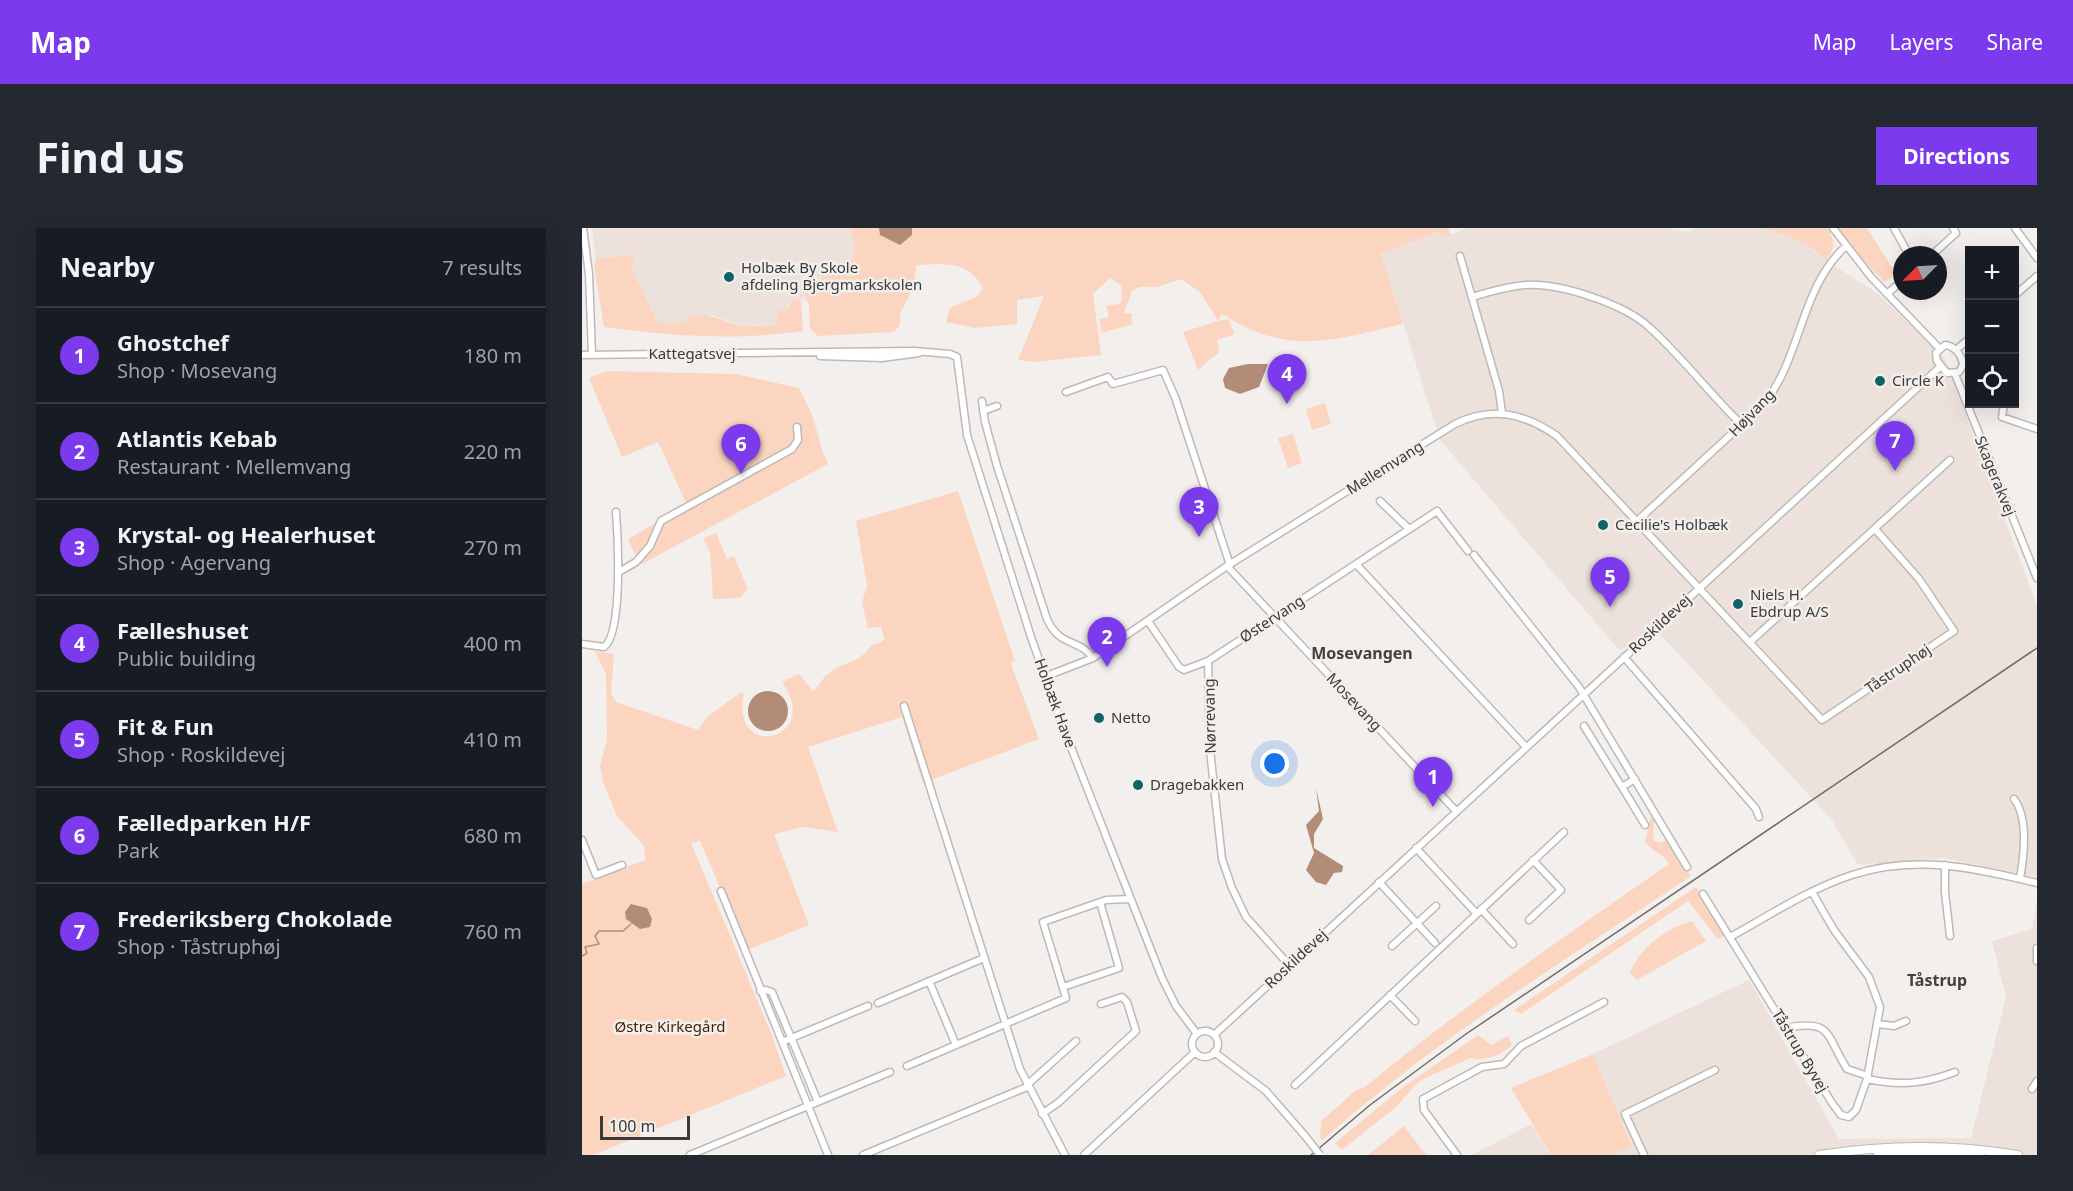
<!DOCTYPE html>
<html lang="en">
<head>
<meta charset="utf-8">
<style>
  :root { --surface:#171b24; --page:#242831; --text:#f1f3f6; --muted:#9ea1a6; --line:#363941; --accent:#7c3aed }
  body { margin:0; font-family:"Noto Sans",sans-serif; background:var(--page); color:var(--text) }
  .controls { position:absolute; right:18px; top:18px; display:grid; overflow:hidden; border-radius:0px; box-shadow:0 6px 24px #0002 }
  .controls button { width:54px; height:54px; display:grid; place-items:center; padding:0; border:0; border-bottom:2px solid var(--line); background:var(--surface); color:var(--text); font:30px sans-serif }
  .compass { position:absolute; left:1311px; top:18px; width:54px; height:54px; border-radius:50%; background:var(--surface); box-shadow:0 6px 24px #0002; rotate:246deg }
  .scale { position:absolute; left:18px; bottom:15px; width:90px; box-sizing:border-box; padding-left:6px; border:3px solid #3b3a39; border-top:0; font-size:16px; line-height:21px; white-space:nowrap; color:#3b3a39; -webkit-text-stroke:4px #f3efed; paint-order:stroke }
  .you { position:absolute; left:693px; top:536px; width:21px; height:21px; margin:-15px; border:4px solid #fff; border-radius:50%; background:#1a73e8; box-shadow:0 0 0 9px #1a73e833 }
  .badge { display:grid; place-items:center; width:39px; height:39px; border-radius:50%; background:var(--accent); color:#fff; font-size:20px; font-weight:700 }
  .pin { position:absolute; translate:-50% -50px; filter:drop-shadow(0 2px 3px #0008) }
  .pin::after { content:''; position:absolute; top:32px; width:21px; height:18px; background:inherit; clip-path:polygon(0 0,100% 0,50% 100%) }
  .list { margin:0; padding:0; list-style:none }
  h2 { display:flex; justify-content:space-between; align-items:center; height:78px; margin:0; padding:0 24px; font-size:26px }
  h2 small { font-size:20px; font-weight:400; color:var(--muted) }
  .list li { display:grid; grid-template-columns:39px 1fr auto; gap:18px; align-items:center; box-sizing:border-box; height:96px; padding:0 24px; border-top:2px solid var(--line) }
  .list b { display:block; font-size:22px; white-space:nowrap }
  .list p { margin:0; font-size:20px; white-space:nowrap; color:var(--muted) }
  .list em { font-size:20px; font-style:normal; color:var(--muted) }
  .icon { flex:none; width:33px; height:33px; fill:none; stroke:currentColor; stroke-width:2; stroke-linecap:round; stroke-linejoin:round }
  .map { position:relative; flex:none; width:1455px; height:927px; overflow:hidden; border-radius:0px }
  header { display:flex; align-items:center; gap:36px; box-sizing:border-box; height:84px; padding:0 30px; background:var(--accent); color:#fff }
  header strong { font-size:28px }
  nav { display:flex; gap:33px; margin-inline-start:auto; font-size:21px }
  .intro { display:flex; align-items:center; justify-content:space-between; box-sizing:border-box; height:144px; padding:0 36px }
  h1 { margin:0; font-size:42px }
  .button { padding:15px 27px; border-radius:0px; background:var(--accent); color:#fff; font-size:21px; font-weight:700 }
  main { display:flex; gap:36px; padding:0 36px }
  aside { flex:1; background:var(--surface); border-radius:0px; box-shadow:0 6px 24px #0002 }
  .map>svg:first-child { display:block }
  .built { fill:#ece1db }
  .green { fill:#fbd5c0 }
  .water { fill:#b38c77 }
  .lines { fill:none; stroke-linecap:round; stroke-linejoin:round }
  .stream { stroke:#b38c77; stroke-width:1.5 }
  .minor-casing { stroke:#bdb9b7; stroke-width:9 }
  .major-casing { stroke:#bdb9b7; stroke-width:10 }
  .minor { stroke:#fff; stroke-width:6 }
  .major { stroke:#fff; stroke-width:8 }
  .rail { stroke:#6e6c6b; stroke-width:1.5 }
  .minor-bridge-casing { stroke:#bdb9b7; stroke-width:9; stroke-linecap:butt }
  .minor-bridge { stroke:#fff; stroke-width:6 }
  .poi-dot { fill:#116266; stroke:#f3efed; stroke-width:2 }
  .labels { text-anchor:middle; stroke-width:5; stroke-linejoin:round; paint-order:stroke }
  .poi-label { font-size:15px; fill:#3b3a39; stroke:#f3efed; text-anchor:start }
  .street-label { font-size:15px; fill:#3b3a39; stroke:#f3efed }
  .park-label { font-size:15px; fill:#482108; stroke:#f3efed }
  .neighbourhood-label { font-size:16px; font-weight:bold; fill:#43403f; stroke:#f3efed }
</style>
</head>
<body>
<header>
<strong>Map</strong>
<nav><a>Map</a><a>Layers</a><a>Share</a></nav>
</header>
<div class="intro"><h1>Find us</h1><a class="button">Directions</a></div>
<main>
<aside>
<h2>Nearby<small>7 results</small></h2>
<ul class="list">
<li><span class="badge">1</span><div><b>Ghostchef</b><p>Shop · Mosevang</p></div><em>180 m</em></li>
<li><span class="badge">2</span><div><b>Atlantis Kebab</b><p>Restaurant · Mellemvang</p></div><em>220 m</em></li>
<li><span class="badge">3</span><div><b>Krystal- og Healerhuset</b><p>Shop · Agervang</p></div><em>270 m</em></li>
<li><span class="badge">4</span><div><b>Fælleshuset</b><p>Public building</p></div><em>400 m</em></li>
<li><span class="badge">5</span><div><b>Fit &amp; Fun</b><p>Shop · Roskildevej</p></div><em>410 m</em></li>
<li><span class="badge">6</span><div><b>Fælledparken H/F</b><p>Park</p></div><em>680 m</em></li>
<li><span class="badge">7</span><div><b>Frederiksberg Chokolade</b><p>Shop · Tåstruphøj</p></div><em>760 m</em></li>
</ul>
</aside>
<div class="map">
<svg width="1455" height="927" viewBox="0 0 1455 927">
  <rect width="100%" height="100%" fill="#f3efed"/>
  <!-- built -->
  <path class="built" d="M10,0H267L273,21L271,32L219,62L223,71L209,72L196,97L160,98L130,87L103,95H76L50,41L48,27L14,31Z
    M886,0H1083L1106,4L1116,0H1181L1226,16L1235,27L1295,65L1362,129L1455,377V649L1362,630L1276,637L1250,592L1079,407L1037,422L858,212L799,26L858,4L862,9Z
    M1455,672V927H1029L1050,917L1011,826L1167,752L1257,911L1389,910L1424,769L1410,713L1450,701Z
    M949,896L969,927H890Z"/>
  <!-- green -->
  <path class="green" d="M267,0H297L298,7H330V0H866L869,7L862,9L857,4L799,26L821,96C749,112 708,129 640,86L636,93L646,91L653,106L635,112L637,124L616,142L601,104L636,93L618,64L599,51L575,59H558L550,63L542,85H549L551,96L519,105L518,91L527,89L524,78L537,76L540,72L539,57L528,50L511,66L519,127L452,134L436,132L462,68L435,72V96L393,100L364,94L368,80L394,69L401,61C388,32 362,36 334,37L332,59L318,85V97L312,104L236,108L228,100L227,77L219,62L271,32L273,21Z
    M1181,0H1245C1254,14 1253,19 1244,33L1225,16Z
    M1256,0H1285L1314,46L1302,54L1274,24Z
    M48,27L52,31L50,41L76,95H102C120,77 142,96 161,98C172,99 184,97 195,97L196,83L207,79L209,72H219L221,103C150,113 93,108 22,99L12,39L14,31Z
    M25,143L154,146L217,160L231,189L240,222L246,236L58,337L46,311L105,277L76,214L40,229L7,150Z
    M743,175L749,196L730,202L724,181Z
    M711,206L720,235L706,240L696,210Z
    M376,263L433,433L429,434L430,439L457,511L341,555L320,489L226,519L256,604L222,599L192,606L227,697L165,722L118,613L109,615L189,805L204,848L11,927H0V656L63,632L62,618L35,588L21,554L18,538L25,512L24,446L13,423L32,426L29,465L34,474L116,502L125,489L158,465L162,466C147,534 242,513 200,454L217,446L231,463C237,458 241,449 247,445C264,432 275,437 290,417L300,414L302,411L299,399L286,400L280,375L285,357L274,293Z
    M134,305L145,331L152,328L166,361L158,370L131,371L128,324L121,310Z
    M1069,588L1072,593L1071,612L1077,615L1085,612L1109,648C984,732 853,811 741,912L738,910L739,893L773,863L783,859C880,779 983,708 1087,636C1081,625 1071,624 1063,614Z
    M1114,659L1144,707L1136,711L1106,673L939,786L932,782Z
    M1110,693L1124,713L1055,752L1048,745C1058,719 1084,701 1110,693Z
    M896,807L909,817L926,808L930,817C919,827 904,834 889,830L837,853L814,879L760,922L753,915L820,860Z
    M1011,826L1050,918L1029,927H969L929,860Z
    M822,898L844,927H786Z"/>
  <!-- water -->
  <path class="water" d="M297,0H330V7L318,17L298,7Z
    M666,136H686L677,159L658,166L643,160L641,151L647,140Z
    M166 483a20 20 0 1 1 40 0a20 20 0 1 1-40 0Z
    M734,560L741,591L732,606V620L761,638L760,644L752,645L744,657L734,654L724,642L732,625L724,597L737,583Z
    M49,676L65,680L70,691L68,699L58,701L44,691L43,684Z"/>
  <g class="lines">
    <!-- stream -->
    <path class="stream" d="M0,728L5,725L3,719L17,716L13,708L17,703H41L49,696"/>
    <defs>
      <path id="minor" d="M1,0L7,46L10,127
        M1251,0L1289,49L1357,120
        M1312,0L1327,27
        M1433,0L1455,30
        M1350,27L1374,5L1371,0
        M878,28L917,163L920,185
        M1305,66L1320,53
        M1432,68L1455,48
        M890,69C907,64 926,58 944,57C978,55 1043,76 1068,100C1101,130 1128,166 1160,197
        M1363,117C1373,118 1380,127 1381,137L1377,144L1365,145L1355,133L1354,125Z
        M1374,122L1388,110
        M0,127L332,123L368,126L375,129L385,207L449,409L479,494L580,750L594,778L615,806
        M238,128L300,130L337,125
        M1373,146L1455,350
        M484,164L526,149L531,156L581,142L593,169L648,337
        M400,173L403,194L415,238L465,391C478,420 497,410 511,430
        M1422,176L1420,189L1455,201
        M401,183L415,178
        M798,273L827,301
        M1054,294L1182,176C1220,128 1218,60 1264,18
        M892,327L997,459L1105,639
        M774,336L944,519
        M645,338L874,583
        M37,344L54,334L68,318L79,293L210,221L216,212L215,199
        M566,393L597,439L602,442L626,433L855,283L886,323
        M1168,414L1368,232
        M0,416L22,419C41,405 36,309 34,284
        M1042,429L1174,581L1177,589
        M626,433L628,522L640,631L650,660L664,689L707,737
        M462,449L511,430L645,338L873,196C910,178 942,185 975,208L1240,492L1372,403L1337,351L1293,301
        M322,478L438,841L483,927
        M1002,498L1040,559L1053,551
        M1040,559L1063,597
        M1432,571C1447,590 1442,628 1438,651
        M0,612L14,647L40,637
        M834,620L894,685
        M1363,637V664L1368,708
        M797,654L853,715
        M139,663L246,927
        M1121,666L1250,875L1259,887L1267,889L1274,882L1285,851L1298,779L1287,749L1252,702L1230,664
        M899,681L931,716
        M947,692L979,662L951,632
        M1148,709C1188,687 1227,661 1270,647C1332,626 1394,640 1455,655
        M810,718L854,678
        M1455,720V733
        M347,753L374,817
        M481,759L537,740L518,674
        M178,763L184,762L190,764L236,874
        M808,767L833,793
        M296,775L402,730
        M1296,796L1312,798L1324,793
        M1203,800C1251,791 1243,806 1265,841L1286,848
        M610 816a13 13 0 1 1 26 0a13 13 0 1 1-26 0Z
        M632,807L1359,138
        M200,814L286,778
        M632,824L684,863L724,909
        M325,838L484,770L461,694L524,672L547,671
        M1285,851C1318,858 1342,856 1373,844
        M445,857L494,813
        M713,857L982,604
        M1450,861L1455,853
        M460,886L477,874L554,803L545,774L540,769L519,776
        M108,927L308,844
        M281,927L445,859
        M502,927L613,824
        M875,927L842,882L841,871L900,839L922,836L939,818L1022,774
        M1062,927L1043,886L1133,842"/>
      <path id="major" d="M1237,927C1303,917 1370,916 1436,927
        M1296,927H1397"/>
    </defs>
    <!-- minor casing -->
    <use href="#minor" class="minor-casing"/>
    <!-- major casing -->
    <use href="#major" class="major-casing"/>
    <!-- minor -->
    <use href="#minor" class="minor"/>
    <!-- major -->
    <use href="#major" class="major"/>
    <!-- rail -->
    <path class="rail" d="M729,927L788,877L884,806L1455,420"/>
    <defs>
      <path id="minor-bridge" d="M724,909L738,927"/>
    </defs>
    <!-- minor-bridge casing -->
    <use href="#minor-bridge" class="minor-bridge-casing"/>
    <!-- minor-bridge -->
    <use href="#minor-bridge" class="minor-bridge"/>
  </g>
  <!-- markers -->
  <g class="poi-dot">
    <circle cx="147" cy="49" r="6"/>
    <circle cx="1298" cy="153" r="6"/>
    <circle cx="1021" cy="297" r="6"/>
    <circle cx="1156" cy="376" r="6"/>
    <circle cx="517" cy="490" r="6"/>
    <circle cx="556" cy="557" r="6"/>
  </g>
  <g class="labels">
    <!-- poi labels -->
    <g class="poi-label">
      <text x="159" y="45">Holbæk By Skole<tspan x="159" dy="17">afdeling Bjergmarkskolen</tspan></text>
      <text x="1310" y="158">Circle K</text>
      <text x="1033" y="302">Cecilie's Holbæk</text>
      <text x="1168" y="372">Niels H.<tspan x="1168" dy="17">Ebdrup A/S</tspan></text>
      <text x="529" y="495">Netto</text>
      <text x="568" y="562">Dragebakken</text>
    </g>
    <!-- street labels -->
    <g class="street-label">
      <text x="110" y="131">Kattegatsvej</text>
      <text transform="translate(1170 185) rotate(-46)" y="5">Højvang</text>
      <text transform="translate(803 240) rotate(-32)" y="5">Mellemvang</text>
      <text transform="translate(1413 248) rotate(68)" y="5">Skagerakvej</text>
      <text transform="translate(690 391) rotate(-33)" y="5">Østervang</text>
      <text transform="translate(1078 396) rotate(-43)" y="5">Roskildevej</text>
      <text transform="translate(1316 441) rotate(-34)" y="5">Tåstruphøj</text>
      <text transform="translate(772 474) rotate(47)" y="5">Mosevang</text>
      <text transform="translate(473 475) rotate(70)" y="5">Holbæk Have</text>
      <text transform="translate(628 488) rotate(-91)" y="5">Nørrevang</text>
      <text transform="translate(714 731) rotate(-43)" y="5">Roskildevej</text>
      <text transform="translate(1218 823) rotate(59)" y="5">Tåstrup Byvej</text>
    </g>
    <!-- park labels -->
    <g class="park-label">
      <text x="88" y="804">Østre Kirkegård</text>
    </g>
    <!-- neighbourhood labels -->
    <g class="neighbourhood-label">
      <text x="780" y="431">Mosevangen</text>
      <text x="1355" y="758">Tåstrup</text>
    </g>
  </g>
</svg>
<div class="controls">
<button>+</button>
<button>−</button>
<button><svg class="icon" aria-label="locate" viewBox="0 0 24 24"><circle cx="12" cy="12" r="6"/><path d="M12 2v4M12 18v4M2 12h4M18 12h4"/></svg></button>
</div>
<svg class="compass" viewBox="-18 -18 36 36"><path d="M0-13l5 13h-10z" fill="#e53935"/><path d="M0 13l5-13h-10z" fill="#9ea1a6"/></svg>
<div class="scale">100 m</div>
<div class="you"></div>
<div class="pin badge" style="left:851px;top:579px">1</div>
<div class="pin badge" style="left:525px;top:439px">2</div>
<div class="pin badge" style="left:617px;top:309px">3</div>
<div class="pin badge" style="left:705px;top:176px">4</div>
<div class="pin badge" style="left:1028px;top:379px">5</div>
<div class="pin badge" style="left:159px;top:246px">6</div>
<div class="pin badge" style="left:1313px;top:243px">7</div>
</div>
</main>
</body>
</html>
